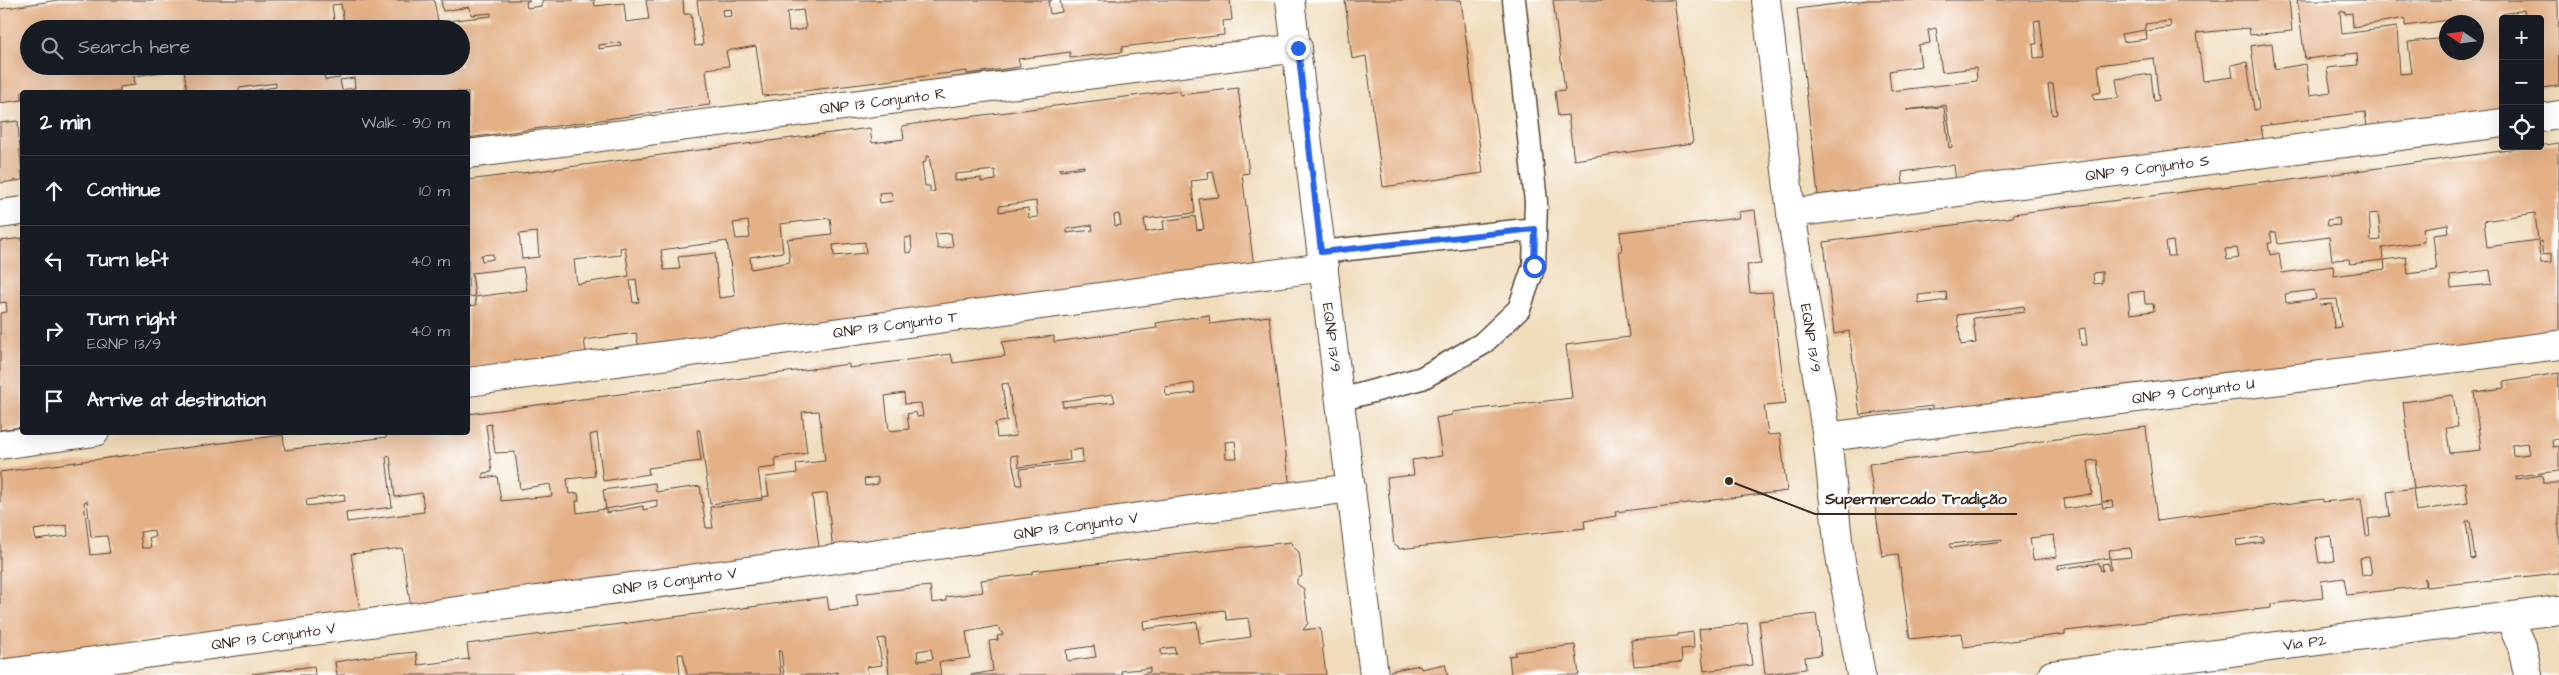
<!DOCTYPE html>
<html lang="en">
<head>
<meta charset="utf-8">
<style>
  :root { --surface:#171b24; --page:#242831; --text:#f1f3f6; --muted:#9ea1a6; --line:#363941 }
  body { margin:0; font-family:"Architects Daughter",sans-serif; background:var(--page); color:var(--text) }
  .controls { position:absolute; right:15px; top:15px; display:grid; overflow:hidden; border-radius:5px; box-shadow:0 5px 20px #0002 }
  .controls button { width:45px; height:45px; display:grid; place-items:center; padding:0; border:0; border-bottom:1px solid var(--line); background:var(--surface); color:var(--text); font:25px sans-serif }
  .compass { position:absolute; left:2439px; top:15px; width:45px; height:45px; border-radius:50%; background:var(--surface); box-shadow:0 5px 20px #0002; rotate:283deg }
  .stop { position:absolute; width:15px; height:15px; margin:-11px; border:4px solid #2563eb; border-radius:50%; background:#fff }
  .stop.end { background:#2563eb; border-color:#fff; box-shadow:0 1px 5px #0008 }
  .list { margin:0; padding:0; list-style:none }
  h2 { display:flex; justify-content:space-between; align-items:center; height:65px; margin:0; padding:0 20px; font-size:21px }
  h2 small { font-size:16px; font-weight:400; color:var(--muted) }
  .list li { display:grid; grid-template-columns:32px 1fr auto; gap:15px; align-items:center; box-sizing:border-box; height:70px; padding:0 20px; border-top:1px solid var(--line) }
  .list b { display:block; font-size:19px; white-space:nowrap }
  .list p { margin:0; font-size:16px; white-space:nowrap; color:var(--muted) }
  .list em { font-size:16px; font-style:normal; color:var(--muted) }
  .icon { flex:none; width:28px; height:28px; fill:none; stroke:currentColor; stroke-width:2; stroke-linecap:round; stroke-linejoin:round }
  .map { position:relative; flex:none; width:2559px; height:675px; overflow:hidden }
  .search { position:absolute; background:var(--surface); box-shadow:0 5px 20px #0002; left:20px; top:20px; width:450px; height:55px; display:flex; align-items:center; gap:12px; box-sizing:border-box; padding:0 18px; border-radius:28px; color:var(--muted); font-size:19px }
  .panel { position:absolute; background:var(--surface); box-shadow:0 5px 20px #0002; left:20px; top:90px; width:450px; height:345px; border-radius:5px }
  .map>svg:first-child { display:block }
  .building { fill:#e4b187; fill-rule:evenodd }
  .lines { fill:none; stroke-linecap:round; stroke-linejoin:round }
  .lane-casing { stroke:#564536; stroke-width:25 }
  .street-casing { stroke:#564536; stroke-width:30 }
  .secondary-casing { stroke:#564536; stroke-width:30 }
  .lane { stroke:#fff; stroke-width:22 }
  .street { stroke:#fff; stroke-width:28 }
  .secondary { stroke:#fff; stroke-width:28 }
  .route { stroke:#2563eb; stroke-width:6 }
  .labels { text-anchor:middle; stroke-width:5; stroke-linejoin:round; paint-order:stroke }
  .street-label { font-size:15px; fill:#3b2a1e; stroke:#fff }
  .leader { fill:none; stroke:#3b2a1e; stroke-width:2 }
  .callout-dot { fill:#3b2a1e; stroke:#fff; stroke-width:2 }
  .callout-label { font-size:16px; text-anchor:middle; font-weight:bold; fill:#3b2a1e; stroke:#fff; stroke-width:5; stroke-linejoin:round; paint-order:stroke }
</style>
</head>
<body>
<div class="map">
<svg width="2559" height="675" viewBox="0 0 2559 675">
  <rect width="100%" height="100%" fill="#fff"/>
  <filter id="ink" filterUnits="userSpaceOnUse"><feTurbulence type="fractalNoise" baseFrequency=".02" numOctaves="2"/><feDisplacementMap in="SourceGraphic" scale="10" xChannelSelector="R" yChannelSelector="G"/><feConvolveMatrix kernelMatrix="1 2 1 2 8 2 1 2 1" color-interpolation-filters="sRGB"/></filter>
  <filter id="wash" filterUnits="userSpaceOnUse"><feTurbulence type="fractalNoise" baseFrequency=".0096" numOctaves="4" result="noise"/><feDisplacementMap in="SourceGraphic" scale="20" xChannelSelector="R" yChannelSelector="G"/><feGaussianBlur stdDeviation="1.12" result="paint"/><feColorMatrix in="noise" values="0 0 0 0 0 0 0 0 0 0 0 0 0 0 0 0 0 1.4 0 .05"/><feComposite in="paint" operator="in"/></filter>
  <g filter="url(#wash)">
    <rect width="100%" height="100%" fill="#f0dcbb"/>
    <g id="blocks">
      <!-- building -->
      <path class="building" d="M58,0H434L438,22L491,16V13L471,15L470,7L443,11L441,0H530L526,2L527,8L542,6V0H594L595,6L624,3L626,22L649,19L646,0H683L684,14H691L695,46L703,45L697,0H1052L1048,2L1050,14L1062,12L1060,0H1230L1232,20L1223,21L1224,35L1122,47V52L1070,58V52L1018,59L1020,67L967,74V71L763,96L756,46L726,51L729,66L706,69L710,105L468,138V92H244L276,87V83L239,88V92H187L184,69L134,76L135,85L120,87V92H22V100L0,103V9ZM341,4L345,29H461V66H338L340,78L325,80L323,66H29V29H228L227,18H230L231,29H335L332,5ZM731,9L732,16L723,17L722,10ZM803,10L806,29L789,31L787,12ZM620,42L621,46L599,49V45ZM354,78L355,88L342,90L340,80Z
        M1345,0H1461L1483,173L1383,187L1366,56L1352,59Z
        M1553,0H1674L1693,143L1574,160L1568,115L1558,116L1555,91L1565,90Z
        M1868,0H2289L2292,31L2250,35L2249,28L2197,33L2203,81L2233,77L2231,65L2247,62L2254,110L2259,109L2251,46L2272,43L2275,69L2306,64L2310,95L2331,92L2327,68L2358,65L2357,53L2305,59L2297,0H2558L2559,86L2540,88V19H2525L2524,10L2502,14L2503,109L2367,127L2365,112L2261,126L2263,139L2007,172V175L1956,181L1954,165L1902,172L1903,185L1818,195L1797,9ZM2345,11V14L2352,13L2353,27L2405,18V26L2457,19L2458,22H2476V52H2446V38L2408,42L2412,73L2400,74L2397,27L2342,34L2340,12ZM2040,20L2044,57L2034,58L2033,44H2037L2034,21ZM2170,21L2171,27L2146,31L2147,39L2123,42L2121,34L2146,30L2145,24ZM1936,28L1942,72L1976,68L1977,81L1891,91L1889,71L1921,66L1918,45L1930,43L1928,30ZM2154,58L2159,100L2154,101L2151,74L2116,79L2119,98L2094,100L2093,94L2101,92L2098,65ZM2053,84L2057,114L2052,115L2048,85ZM1946,105L1952,147L1949,148L1944,107L1906,110Z
        M1238,88L1249,173L1242,174L1254,267L639,348L636,333L584,340L586,352L468,369V306L476,305L475,297L527,290L523,267L472,273L475,296L468,297V180L870,128L872,143L904,139L902,126L921,123L1180,90V95ZM926,156H929L935,191L930,192V186H925L922,163L926,162ZM1084,166V168L1060,171L1059,169ZM995,170L996,180L981,182V178L955,181V174ZM1213,171L1219,197L1199,199L1204,229L1197,230L1195,216L1163,221L1164,229L1146,232L1144,219L1195,213L1191,181L1208,179L1207,172ZM891,192L893,201L880,203L879,193ZM1036,201L1038,217L1029,218L1028,208L999,212V206ZM1119,214L1121,225L1115,226L1114,215ZM830,218L832,234L787,239L790,262L751,269L750,257L783,252L780,224ZM748,221L750,238L736,239L733,223ZM1092,225L1093,230L1067,233V229ZM537,232L539,257L522,259L519,234ZM951,233L953,247L938,249L935,234ZM911,237L912,252L906,253L905,238ZM727,241L735,296L719,298L715,253L678,257L680,269L664,270L661,250ZM865,242L866,253L834,256L833,245ZM625,247L629,276L577,284L574,260L621,255L620,248ZM493,254V259L482,261L481,255ZM636,279L639,302L633,303L630,280Z
        M18,121L22,180L0,183V123Z
        M2559,143V333L1932,412V406L1860,415L1849,331L1834,334L1824,242L2013,217V214L2064,207L2270,181V183ZM2378,213L2381,240L2371,241L2369,214ZM2535,213L2538,240L2487,247L2484,221ZM2339,218L2340,225L2328,226L2327,220ZM2448,224L2449,233L2433,235L2437,270L2408,274L2406,257L2384,260L2385,269L2334,276L2333,266L2282,273L2279,253L2270,255L2268,243H2272L2270,232H2276L2278,244L2329,237L2332,260L2349,259L2350,264L2383,260L2382,248L2424,242L2423,228ZM2173,241L2175,256H2168L2166,242ZM2541,241L2543,255L2552,253V262L2541,263L2538,242ZM2237,248L2239,258L2227,260L2225,249ZM2490,270L2492,284L2451,288L2450,275ZM2102,272V283L2094,284L2093,273ZM2314,290L2316,299L2286,303L2285,294ZM2144,291L2145,304H2153L2154,311L2130,314L2128,293ZM1946,292L1947,300L1919,304L1918,295ZM2337,299L2341,327L2334,328L2332,304L2320,305L2319,300ZM2024,306L2025,312L1973,318L1976,343L1961,345L1957,315ZM2085,328L2087,345H2081L2079,329Z
        M1755,210L1761,264L1747,265L1750,293L1772,292L1786,404L1764,406L1768,435L1780,434L1787,491L1615,512L1616,516L1584,521L1585,528L1399,549L1398,546H1394L1387,478L1414,475L1412,460L1442,456L1436,418L1452,415V412L1572,398L1566,345L1629,337L1619,251H1622L1620,232L1739,218L1738,212Z
        M22,238V427L0,430V313L7,312L6,302L0,303V241Z
        M1209,315L1210,324L1269,316L1290,488L833,552L827,493L812,495L820,554L411,608L402,548L351,554L360,611L0,660V472L283,435L285,450L387,437L386,432H468V414L849,364V368L951,354L953,363L1005,356L1002,342L1054,336V342L1106,335L1157,328L1156,323ZM1008,383L1016,436L997,438L995,423L1007,421L1002,384ZM1194,383L1195,393L1166,396L1165,387ZM904,393L905,404L921,403L923,416L917,417L916,412L907,414L909,429L889,431L885,396ZM1113,394L1115,402L1063,407L1062,401ZM819,411L825,461L796,464L797,473L766,477L769,496L762,497V500L710,507L713,528H706L700,486L656,492L655,483L603,490L606,509L657,500V507L643,510V506L606,513V509L577,513L576,501H579L578,493L569,494L567,479L595,476L590,435L597,433L603,481L649,474L648,468L701,461L697,430H700L710,504L762,498L758,469L776,467L775,458L807,453L802,412ZM491,424L495,453L515,452L520,489L550,484L552,496L501,501L497,476L483,478V473L492,472L486,425ZM1235,441L1237,458H1226L1225,442ZM1082,449L1083,462L1020,469L1022,485H1017L1011,456L1018,455L1019,467L1070,460L1069,451ZM390,456L395,497L422,493L424,512L347,522L346,513L392,507L386,457ZM878,477V484L865,486L864,479ZM344,494L345,501L307,506L306,500ZM87,501L91,537L107,536L110,553L90,555L84,502ZM67,525L68,536L36,540L34,530ZM154,530L155,537H149L151,548H142L140,532Z
        M2559,373V439L2552,440L2553,447L2559,446V471L2516,476V479L2542,475L2543,483H2559V573L2426,587L2425,578V586L2347,595L2344,578L2321,581L2323,598L2271,604V608L2065,631V634L1964,647L1962,633L1910,639L1898,554L1882,556L1869,464L1991,450L2042,441L2146,427L2157,521L2323,499V502L2361,498L2366,536L2370,535L2368,519L2390,516L2387,492L2413,488L2416,511L2468,503L2465,482L2414,489L2403,402L2453,395L2458,427L2446,428L2450,453L2481,450L2474,392L2504,388V382ZM2527,443L2529,454L2513,456L2512,445ZM2097,460L2102,502L2112,501L2113,507L2103,508L2102,503L2065,509L2064,498L2092,494L2088,461ZM2466,521H2470L2475,558L2471,559ZM2054,535L2057,557L2033,560L2030,538ZM2331,536L2334,561L2319,563L2315,538ZM2263,537V542L2237,546L2236,540ZM2002,539V541L1951,548L1949,544ZM2130,548L2131,557L2110,559L2111,570H2109L2108,563L2102,564L2103,571H2101L2099,563L2058,569V565L2110,558L2109,550ZM2369,557L2372,574L2362,576L2360,558Z
        M1291,542L1292,546L1299,552L1302,576L1297,579V584L1304,589L1308,623L1303,630L1320,628L1326,675H1139L1150,672V668L1121,671L1122,675H970L993,671L989,641L998,640L997,636L1003,635L998,626L966,632L970,658L939,662L941,675H889L885,638L878,639L882,665L867,667L868,675H837V672L819,675H784L781,651H778L781,675H687L683,654H678L680,675H337L335,662L365,657L416,652L418,665L469,659L467,644L827,597L829,610L858,606L856,594L930,586L932,603L946,601V597L983,592L981,580L1032,574V571ZM1225,610L1227,620L1248,618L1251,637L1200,644L1197,622L1144,629L1143,621ZM1094,646L1096,657L1067,661L1066,650ZM1174,647L1176,653L1161,655V649ZM931,649L933,659L918,661L917,651Z
        M1816,614L1821,655L1805,657L1806,669L1765,674L1759,621Z
        M1747,623L1752,665L1704,671L1699,629Z
        M1693,632L1694,648L1681,649L1682,662L1634,666L1631,640L1678,636V634Z
        M1575,645L1579,675H1511L1509,656L1516,655L1515,652Z
        M1445,664L1448,675H1391L1390,671L1420,665L1421,669Z
        M314,666L315,675H252V674Z"/>
    </g>
  </g>
  <g filter="url(#ink)">
    <use href="#blocks" fill-opacity="0" stroke="#564536" stroke-width="1"/>
    <g class="lines">
      <defs>
        <path id="lane" d="M1321,252L1535,229
          M1340,400L1422,378L1482,344L1519,309L1534,266L1536,202L1514,0"/>
        <g id="street">
          <path id="s1" d="M1290,0L1374,675"/>
          <path id="s2" d="M1766,0L1791,213L1827,437L1839,550L1861,675"/>
          <path d="M2540,118L2559,115"/>
          <path id="s3" d="M468,154L1298,48"/>
          <path id="s4" d="M1791,213L2503,123"/>
          <path d="M0,214L22,211"/>
          <path id="s5" d="M468,382L1324,267"/>
          <path id="s6" d="M1827,437L2559,345"/>
          <path d="M0,445L95,432"/>
          <path id="s7" d="M0,674L1351,488"/>
        </g>
        <g id="secondary">
          <path d="M2509,617L2522,646L2528,675"/>
          <path id="s8" d="M2052,675L2559,610"/>
        </g>
      </defs>
      <!-- lane casing -->
      <use href="#lane" class="lane-casing"/>
      <!-- street casing -->
      <use href="#street" class="street-casing"/>
      <!-- secondary casing -->
      <use href="#secondary" class="secondary-casing"/>
      <!-- lane -->
      <use href="#lane" class="lane"/>
      <!-- street -->
      <use href="#street" class="street"/>
      <!-- secondary -->
      <use href="#secondary" class="secondary"/>
    </g>
  </g>
  <g class="lines" filter="url(#ink)">
    <!-- route -->
    <path class="route" d="M1298,48L1321,252L1535,229L1534,266"/>
  </g>
  <g class="labels">
    <!-- street labels -->
    <g class="street-label">
      <text dy="5" stroke="none"><textPath href="#s3" startOffset="418">QNP 13 Conjunto R</textPath></text>
      <text dy="5" stroke="none"><textPath href="#s4" startOffset="359">QNP 9 Conjunto S</textPath></text>
      <text dy="5" stroke="none"><textPath href="#s5" startOffset="431">QNP 13 Conjunto T</textPath></text>
      <text dy="5" stroke="none"><textPath href="#s1" startOffset="340">EQNP 13/9</textPath></text>
      <text dy="5" stroke="none"><textPath href="#s2" startOffset="341">EQNP 13/9</textPath></text>
      <text dy="5" stroke="none"><textPath href="#s6" startOffset="369">QNP 9 Conjunto U</textPath></text>
      <text dy="5" stroke="none"><textPath href="#s7" startOffset="1086">QNP 13 Conjunto V</textPath></text>
      <text dy="5" stroke="none"><textPath href="#s7" startOffset="681">QNP 13 Conjunto V</textPath></text>
      <text dy="5" stroke="none"><textPath href="#s7" startOffset="276">QNP 13 Conjunto V</textPath></text>
      <text dy="5" stroke="none"><textPath href="#s8" startOffset="255">Via P2</textPath></text>
    </g>
  </g>
  <!-- callouts -->
  <path class="leader" d="M1729 481L1815 514H2017"/>
  <circle class="callout-dot" cx="1729" cy="481" r="5"/>
  <g class="callout-label">
    <text x="1916" y="504">Supermercado Tradição</text>
  </g>
</svg>
<div class="controls">
<button>+</button>
<button>−</button>
<button><svg class="icon" aria-label="locate" viewBox="0 0 24 24"><circle cx="12" cy="12" r="6"/><path d="M12 2v4M12 18v4M2 12h4M18 12h4"/></svg></button>
</div>
<svg class="compass" viewBox="-18 -18 36 36"><path d="M0-13l5 13h-10z" fill="#e53935"/><path d="M0 13l5-13h-10z" fill="#9ea1a6"/></svg>
<div class="stop" style="left:1534px;top:266px"></div>
<div class="stop end" style="left:1298px;top:48px"></div>
<div class="search"><svg class="icon" aria-label="search" viewBox="0 0 24 24"><circle cx="10" cy="10" r="6"/><path d="M15 15l6 6"/></svg>Search here</div>
<section class="panel">
<h2>2 min<small>Walk · 90 m</small></h2>
<ul class="list">
<li><svg class="icon" aria-label="ahead" viewBox="0 0 24 24"><path d="M12 20V5M6 11l6-6 6 6"/></svg><div><b>Continue</b></div><em>10 m</em></li>
<li><svg class="icon" aria-label="left" viewBox="0 0 24 24"><path d="M17 20v-9H6M10 6l-5 5 5 5"/></svg><div><b>Turn left</b></div><em>40 m</em></li>
<li><svg class="icon" aria-label="right" viewBox="0 0 24 24"><path d="M7 20v-9h11M14 6l5 5-5 5"/></svg><div><b>Turn right</b><p>EQNP 13/9</p></div><em>40 m</em></li>
<li><svg class="icon" aria-label="arrive" viewBox="0 0 24 24"><path d="M6 21V4h12l-3 4 3 4H6"/></svg><div><b>Arrive at destination</b></div></li>
</ul>
</section>
</div>
</body>
</html>
